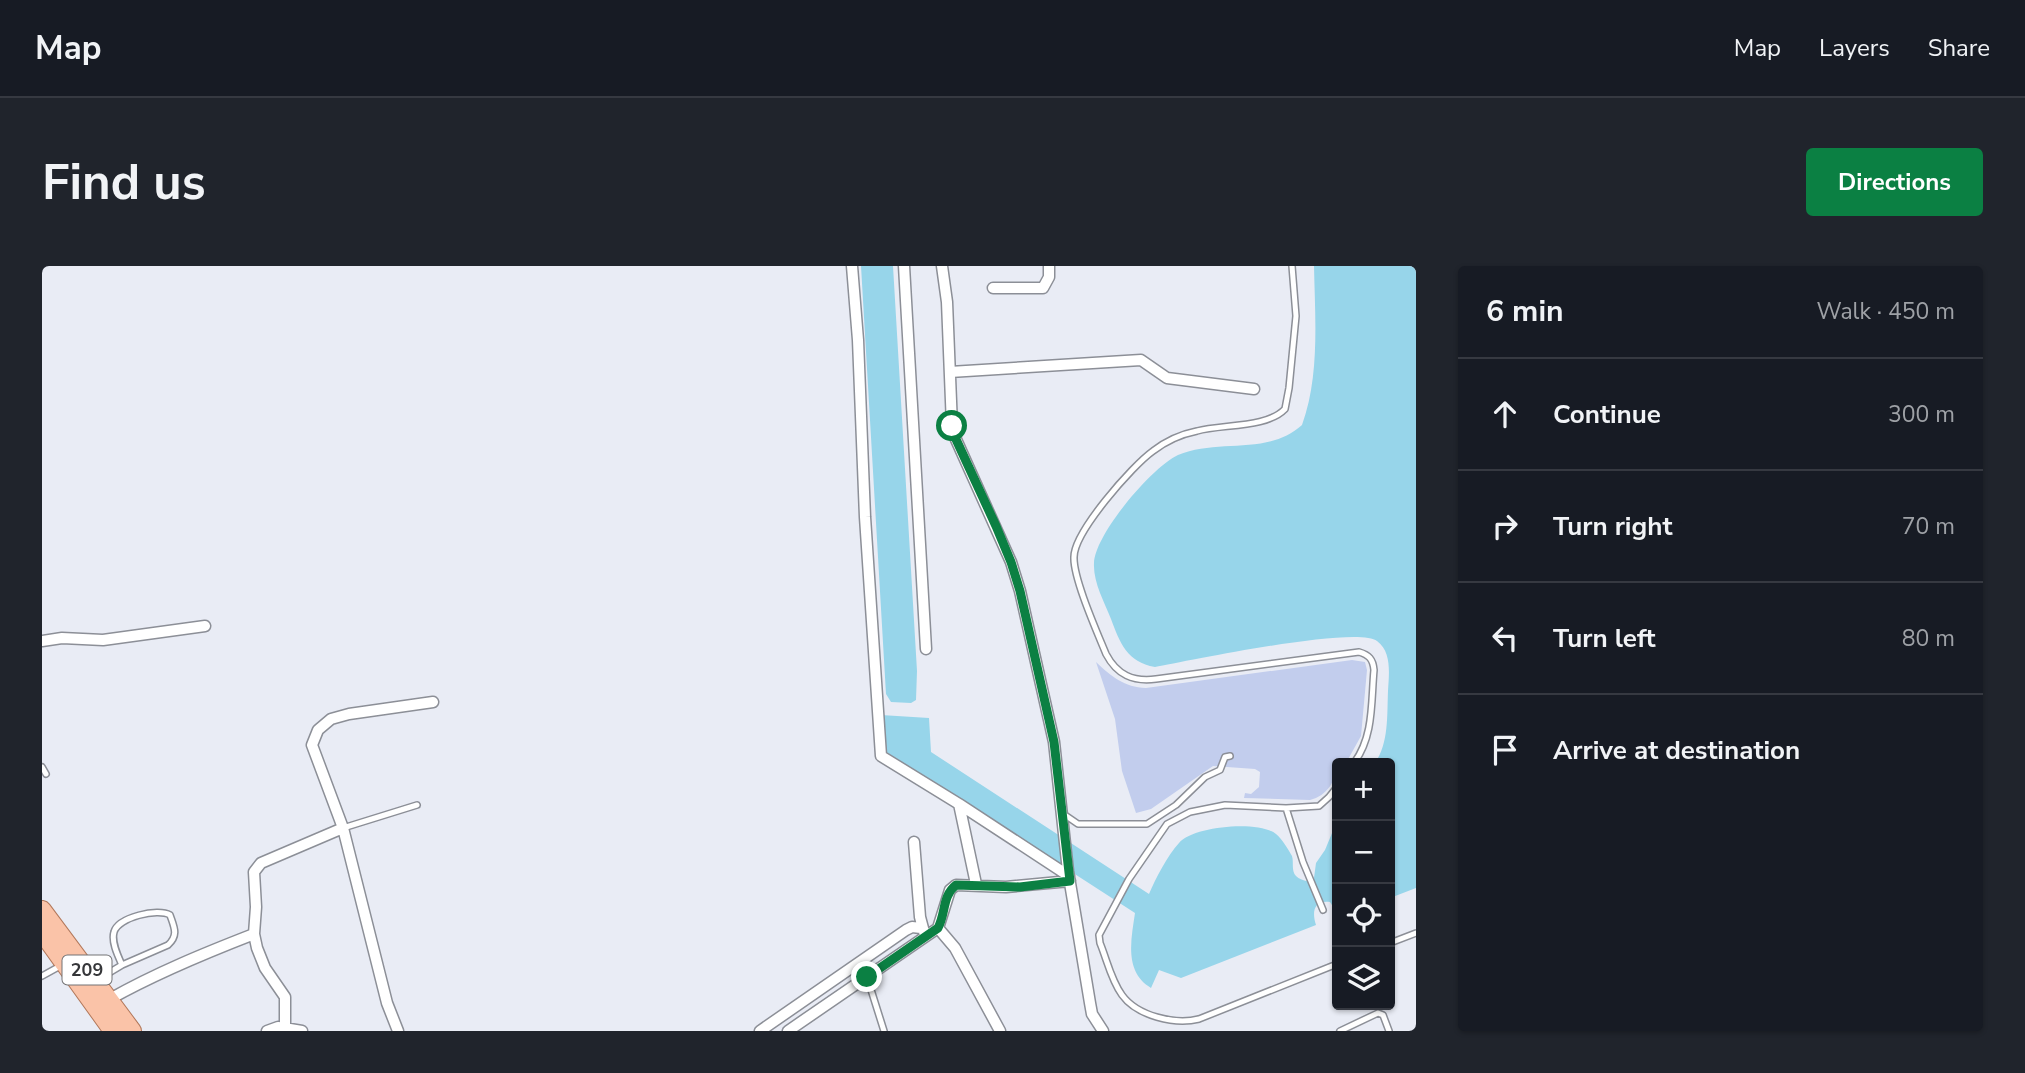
<!DOCTYPE html>
<html lang="en">
<head>
<meta charset="utf-8">
<style>
  :root { --surface:#171b24; --page:#20242c; --text:#f1f3f6; --muted:#9ea1a6; --line:#363941; --accent:#0b8043 }
  body { margin:0; font-family:"Nunito Sans",sans-serif; background:var(--page); color:var(--text) }
  .controls { position:absolute; right:21px; bottom:21px; display:grid; overflow:hidden; border-radius:7px; box-shadow:0 2px 5px #0004 }
  .controls button { width:63px; height:63px; display:grid; place-items:center; padding:0; border:0; border-bottom:2px solid var(--line); background:var(--surface); color:var(--text); font:35px sans-serif }
  .stop { position:absolute; width:21px; height:21px; margin:-16px; border:5px solid #0b8043; border-radius:50%; background:#fff }
  .stop.end { background:#0b8043; border-color:#fff; box-shadow:0 2px 7px #0008 }
  .list { margin:0; padding:0; list-style:none }
  h2 { display:flex; justify-content:space-between; align-items:center; height:91px; margin:0; padding:0 28px; font-size:30px }
  h2 small { font-size:23px; font-weight:400; color:var(--muted) }
  .list li { display:grid; grid-template-columns:46px 1fr auto; gap:21px; align-items:center; box-sizing:border-box; height:112px; padding:0 28px; border-top:2px solid var(--line) }
  .list b { display:block; font-size:26px; white-space:nowrap }
  .list em { font-size:23px; font-style:normal; color:var(--muted) }
  .icon { flex:none; width:38px; height:38px; fill:none; stroke:currentColor; stroke-width:2; stroke-linecap:round; stroke-linejoin:round }
  .map { position:relative; flex:none; width:1374px; height:765px; overflow:hidden; border-radius:7px }
  header { display:flex; align-items:center; gap:42px; box-sizing:border-box; height:98px; padding:0 35px; background:var(--surface); border-bottom:2px solid var(--line) }
  header strong { font-size:33px }
  nav { display:flex; gap:38px; margin-inline-start:auto; font-size:24px }
  .intro { display:flex; align-items:center; justify-content:space-between; box-sizing:border-box; height:168px; padding:0 42px }
  h1 { margin:0; font-size:49px }
  .button { padding:18px 32px; border-radius:7px; background:var(--accent); color:#fff; font-size:24px; font-weight:700 }
  main { display:flex; gap:42px; padding:0 42px }
  aside { flex:1; background:var(--surface); border-radius:7px; box-shadow:0 2px 5px #0004 }
  .map>svg:first-child { display:block }
  .green { fill:#c2cded }
  .water { fill:#97d5ea }
  .lines { fill:none; stroke-linecap:round; stroke-linejoin:round }
  .service-casing { stroke:#8c8f97; stroke-width:8 }
  .minor-casing { stroke:#8c8f97; stroke-width:13 }
  .primary-casing { stroke:#b2785b; stroke-width:20 }
  .service { stroke:#fff; stroke-width:5 }
  .minor { stroke:#fff; stroke-width:10 }
  .primary { stroke:#fac3a8; stroke-width:18 }
  .route { stroke:#0b8043; stroke-width:9 }
  .labels { text-anchor:middle; stroke-width:7; stroke-linejoin:round; paint-order:stroke }
  .shield { fill:#fff; stroke:#727274; stroke-width:2 }
  .shield-label { font-size:18px; font-weight:bold; fill:#353639 }
</style>
</head>
<body>
<header>
<strong>Map</strong>
<nav><a>Map</a><a>Layers</a><a>Share</a></nav>
</header>
<div class="intro"><h1>Find us</h1><a class="button">Directions</a></div>
<main>
<div class="map">
<svg width="1374" height="765" viewBox="0 0 1374 765">
  <rect width="100%" height="100%" fill="#e9ecf5"/>
  <!-- green -->
  <path class="green" d="M1310,394L1323,396L1325,404L1319,470L1304,497H1295C1295,514 1285,530 1268,534L1202,532L1203,527L1209,528L1217,521L1218,506L1213,503L1171,500L1109,543L1094,547L1080,505L1073,453L1054,396C1070,411 1082,421 1104,422Z"/>
  <!-- water -->
  <path class="water" d="M819,0H851L875,405L874,434L869,437L849,436L844,428Z
    M1272,0H1374V622L1348,632V497H1333C1347,477 1345,449 1346,425C1347,408 1350,386 1335,375C1315,359 1146,395 1113,401C1085,396 1078,377 1069,353C1062,335 1051,316 1052,297C1053,268 1110,201 1136,189C1176,172 1226,190 1260,159C1278,110 1273,52 1272,0Z
    M839,449L887,452L889,486L1107,628C1114,612 1125,590 1137,577C1151,560 1217,554 1234,568C1240,573 1246,583 1250,590C1252,596 1249,605 1254,610C1257,613 1261,614 1264,615L1272,612L1274,597L1283,584L1295,555V647L1288,636C1271,634 1270,647 1274,659L1139,712L1117,704L1109,722C1082,706 1089,674 1093,647L841,484Z"/>
  <g class="lines">
    <defs>
      <path id="service" d="M1250,0L1254,50L1247,122L1243,143C1225,162 1180,158 1155,165C1140,168 1124,175 1111,185C1090,200 1032,266 1032,291C1031,312 1055,366 1064,388C1075,409 1091,416 1114,413L1317,386C1327,389 1331,393 1332,404C1329,436 1332,470 1312,497
        M0,501L4,508
        M1295,521L1287,531L1277,540L1244,542L1183,539L1148,546L1125,558L1087,613L1057,669L1058,677C1065,694 1069,714 1080,729C1095,750 1133,759 1157,753L1295,698
        M1244,542L1261,596L1281,644
        M1020,547L1036,558H1105L1134,539L1163,511L1178,504L1183,491L1188,490
        M301,562L375,539
        M1348,677L1374,667
        M0,710L20,699
        M825,711L842,765
        M55,714L80,699L126,679C137,669 132,661 128,649C116,642 76,651 72,666C69,676 76,690 80,699
        M1298,765L1336,747L1341,749L1347,765"/>
      <path id="minor" d="M810,0L816,74L823,251L839,490L917,538L934,618
        M862,0L884,383
        M900,0L905,36L910,160L912,169L969,296L978,325L1012,476L1026,605L1048,737L1050,748L1061,765
        M951,22H1001L1007,11V0
        M908,106L1099,94L1125,112L1212,123
        M0,375L20,372L61,374L163,360
        M917,538L1027,610
        M872,576L878,651L882,666
        M896,662L913,682L958,765
        M68,733C114,707 163,687 212,668
        M243,762V731L223,702L215,682L212,668L214,641L212,606L219,597L301,562
        M225,765L236,761L260,765
        M356,765L345,737L301,562L270,479L276,464L289,453L307,448L391,436
        M718,765L864,664L870,661L879,662
        M746,765L896,662L908,624L914,619L964,621L1028,615"/>
      <path id="primary" d="M0,644L90,765
        M0,666L71,765"/>
    </defs>
    <!-- service casing -->
    <use href="#service" class="service-casing"/>
    <!-- minor casing -->
    <use href="#minor" class="minor-casing"/>
    <!-- primary casing -->
    <use href="#primary" class="primary-casing"/>
    <!-- service -->
    <use href="#service" class="service"/>
    <!-- minor -->
    <use href="#minor" class="minor"/>
    <!-- primary -->
    <use href="#primary" class="primary"/>
  </g>
  <g class="lines">
    <!-- route -->
    <path class="route" d="M825,711L896,662C904,647 900,630 914,619L978,621L1028,615L1012,476L978,325L969,296L954,260L912,169L910,160"/>
  </g>
  <g class="labels">
    <!-- shield labels -->
    <rect class="shield" x="20.5" y="689.5" width="49" height="29" rx="5"/>
    <g class="shield-label">
      <text x="45" y="710">209</text>
    </g>
  </g>
</svg>
<div class="controls">
<button>+</button>
<button>−</button>
<button><svg class="icon" aria-label="locate" viewBox="0 0 24 24"><circle cx="12" cy="12" r="6"/><path d="M12 2v4M12 18v4M2 12h4M18 12h4"/></svg></button>
<button><svg class="icon" aria-label="layers" viewBox="0 0 24 24"><path d="M12 4l9 5-9 5-9-5zM3 14l9 5 9-5"/></svg></button>
</div>
<div class="stop" style="left:910px;top:160px"></div>
<div class="stop end" style="left:825px;top:711px"></div>
</div>
<aside>
<h2>6 min<small>Walk · 450 m</small></h2>
<ul class="list">
<li><svg class="icon" aria-label="ahead" viewBox="0 0 24 24"><path d="M12 20V5M6 11l6-6 6 6"/></svg><div><b>Continue</b></div><em>300 m</em></li>
<li><svg class="icon" aria-label="right" viewBox="0 0 24 24"><path d="M7 20v-9h11M14 6l5 5-5 5"/></svg><div><b>Turn right</b></div><em>70 m</em></li>
<li><svg class="icon" aria-label="left" viewBox="0 0 24 24"><path d="M17 20v-9H6M10 6l-5 5 5 5"/></svg><div><b>Turn left</b></div><em>80 m</em></li>
<li><svg class="icon" aria-label="arrive" viewBox="0 0 24 24"><path d="M6 21V4h12l-3 4 3 4H6"/></svg><div><b>Arrive at destination</b></div></li>
</ul>
</aside>
</main>
</body>
</html>
